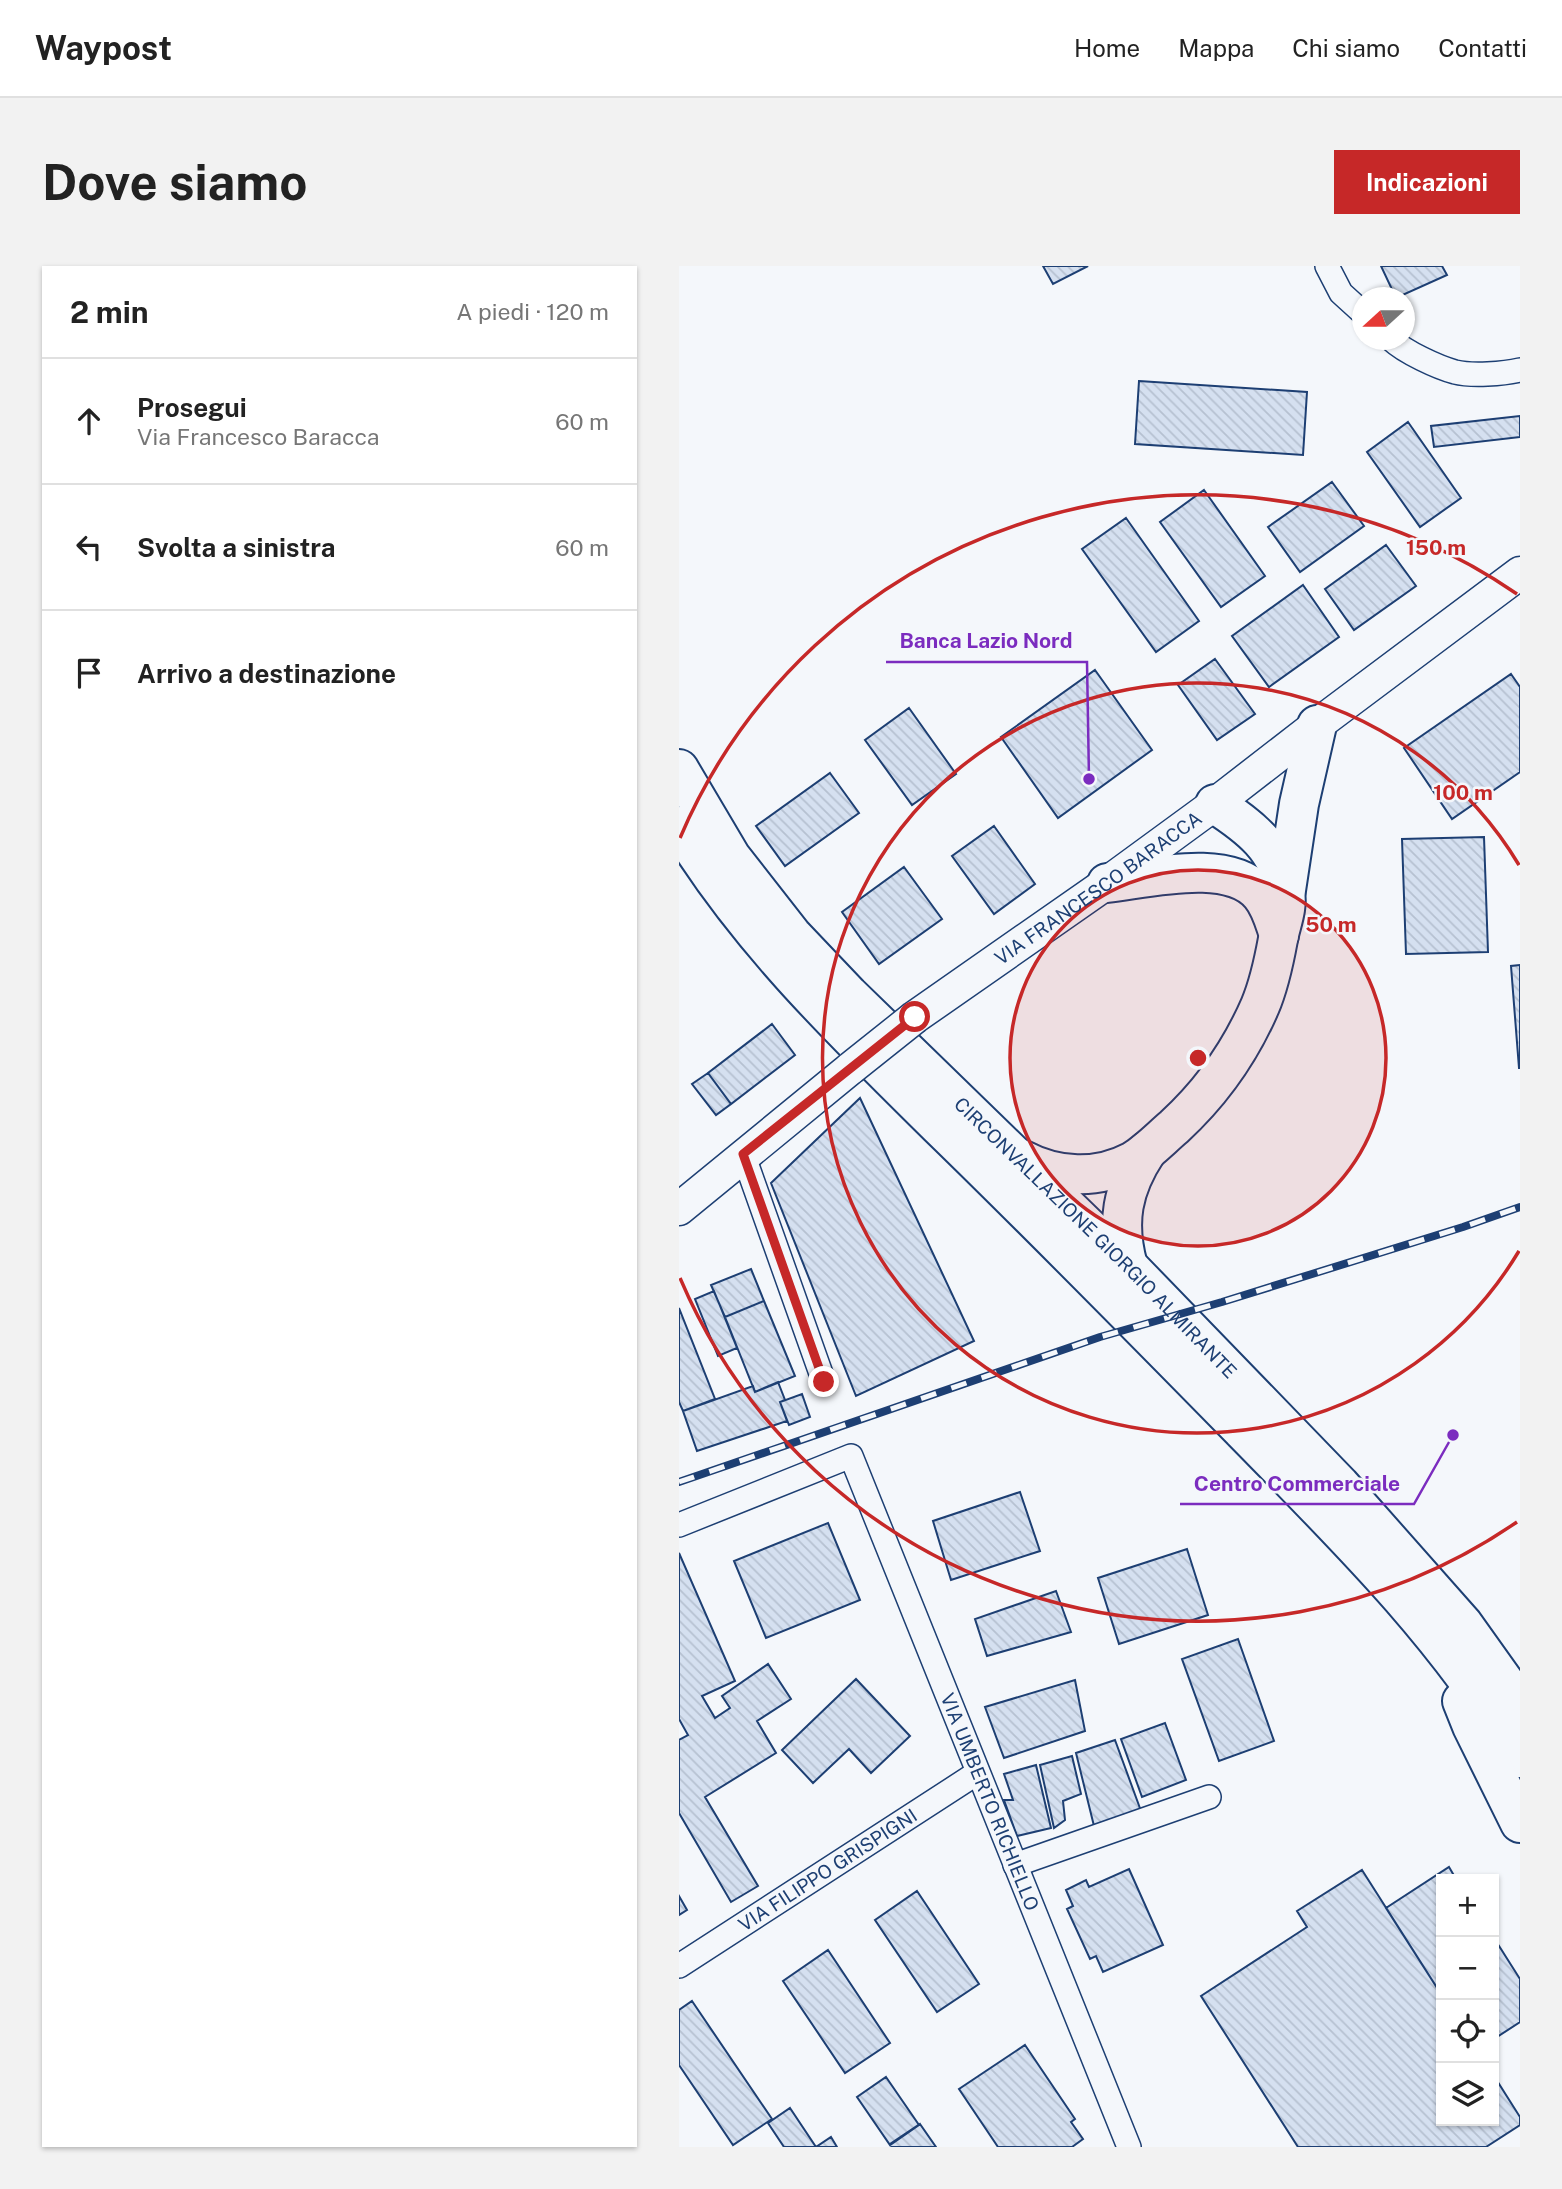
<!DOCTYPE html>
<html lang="it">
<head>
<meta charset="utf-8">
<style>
  :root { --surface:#fff; --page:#f2f2f2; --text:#222; --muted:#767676; --line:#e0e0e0; --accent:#c62828 }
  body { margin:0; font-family:"Public Sans",sans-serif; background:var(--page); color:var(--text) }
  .controls { position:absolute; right:21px; bottom:21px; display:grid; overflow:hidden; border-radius:0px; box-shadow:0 2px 5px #0004 }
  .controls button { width:63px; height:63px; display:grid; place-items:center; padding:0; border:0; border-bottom:2px solid var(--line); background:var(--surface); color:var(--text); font:35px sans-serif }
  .compass { position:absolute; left:673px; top:21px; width:63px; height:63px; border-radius:50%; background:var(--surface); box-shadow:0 2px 5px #0004; rotate:249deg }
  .stop { position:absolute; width:21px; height:21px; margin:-16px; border:5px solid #c62828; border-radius:50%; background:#fff }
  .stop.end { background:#c62828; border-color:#fff; box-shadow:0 2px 7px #0008 }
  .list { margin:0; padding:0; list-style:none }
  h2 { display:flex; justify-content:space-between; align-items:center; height:91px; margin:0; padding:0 28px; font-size:30px }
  h2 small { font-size:23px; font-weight:400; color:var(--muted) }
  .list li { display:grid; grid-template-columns:46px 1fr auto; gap:21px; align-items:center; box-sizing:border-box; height:126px; padding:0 28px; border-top:2px solid var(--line) }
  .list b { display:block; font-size:26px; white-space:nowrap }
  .list p { margin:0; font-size:23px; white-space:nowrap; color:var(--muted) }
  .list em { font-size:23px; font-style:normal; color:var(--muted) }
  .icon { flex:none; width:38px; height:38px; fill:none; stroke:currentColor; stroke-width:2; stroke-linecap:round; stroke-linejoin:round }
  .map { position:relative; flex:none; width:841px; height:1881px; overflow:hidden; border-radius:0px }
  header { display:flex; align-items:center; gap:42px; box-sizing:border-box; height:98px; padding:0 35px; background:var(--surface); border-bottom:2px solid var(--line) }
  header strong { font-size:33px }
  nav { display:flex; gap:38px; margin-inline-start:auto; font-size:24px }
  .intro { display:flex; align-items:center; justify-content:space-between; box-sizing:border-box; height:168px; padding:0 42px }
  h1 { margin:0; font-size:49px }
  .button { padding:18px 32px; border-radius:0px; background:var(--accent); color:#fff; font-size:24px; font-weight:700 }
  main { display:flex; gap:42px; padding:0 42px }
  aside { flex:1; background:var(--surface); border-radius:0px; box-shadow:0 2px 5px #0004 }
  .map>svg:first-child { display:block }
  .building { fill:url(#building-back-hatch); stroke:#1d3f73; stroke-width:2 }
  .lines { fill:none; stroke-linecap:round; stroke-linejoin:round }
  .street-casing { stroke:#1d3f73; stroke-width:26 }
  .secondary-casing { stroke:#1d3f73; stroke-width:35 }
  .highway-casing { stroke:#1d3f73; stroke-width:42 }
  .street { stroke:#f4f7fb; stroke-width:23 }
  .secondary { stroke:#f4f7fb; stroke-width:32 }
  .highway { stroke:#f4f7fb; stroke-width:38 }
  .rail-casing { stroke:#1d3f73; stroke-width:8 }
  .rail { stroke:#f4f7fb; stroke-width:5; stroke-dasharray:16; stroke-linecap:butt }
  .secondary-bridge-casing { stroke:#1d3f73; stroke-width:35; stroke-linecap:butt }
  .secondary-bridge { stroke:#f4f7fb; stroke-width:32 }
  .route { stroke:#c62828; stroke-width:9 }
  .ring { fill:none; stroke:#c62828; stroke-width:3.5 }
  .labels { text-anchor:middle; stroke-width:5; stroke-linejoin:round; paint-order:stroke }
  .street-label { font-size:19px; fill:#1d3f73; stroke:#f4f7fb }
  .centre { fill:#c62828; stroke:#f4f7fb; stroke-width:3.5 }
  .ring-label { font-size:21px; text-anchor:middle; font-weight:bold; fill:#c62828; stroke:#f4f7fb; stroke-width:5; stroke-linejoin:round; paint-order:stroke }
  .leader { fill:none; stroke:#7b2cbf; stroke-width:2.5 }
  .callout-dot { fill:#7b2cbf; stroke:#f4f7fb; stroke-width:2.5 }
  .callout-label { font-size:21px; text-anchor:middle; font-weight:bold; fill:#7b2cbf; stroke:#f4f7fb; stroke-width:5; stroke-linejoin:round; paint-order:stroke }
</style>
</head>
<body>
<header>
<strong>Waypost</strong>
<nav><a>Home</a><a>Mappa</a><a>Chi siamo</a><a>Contatti</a></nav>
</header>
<div class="intro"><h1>Dove siamo</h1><a class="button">Indicazioni</a></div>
<main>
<aside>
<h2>2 min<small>A piedi · 120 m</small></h2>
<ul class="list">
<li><svg class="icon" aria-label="ahead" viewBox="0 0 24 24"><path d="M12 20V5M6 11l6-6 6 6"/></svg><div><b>Prosegui</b><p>Via Francesco Baracca</p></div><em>60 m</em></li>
<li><svg class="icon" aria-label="left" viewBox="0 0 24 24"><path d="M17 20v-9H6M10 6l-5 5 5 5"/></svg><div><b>Svolta a sinistra</b></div><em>60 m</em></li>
<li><svg class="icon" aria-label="arrive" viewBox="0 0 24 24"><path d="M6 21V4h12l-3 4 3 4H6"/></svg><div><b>Arrivo a destinazione</b></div></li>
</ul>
</aside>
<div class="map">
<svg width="841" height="1881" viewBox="0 0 841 1881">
  <defs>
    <pattern id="building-back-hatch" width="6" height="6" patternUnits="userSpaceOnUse" patternTransform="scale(1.75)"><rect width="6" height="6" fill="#d5e0f0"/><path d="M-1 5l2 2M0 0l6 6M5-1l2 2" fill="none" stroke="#b6c1d1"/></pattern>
  </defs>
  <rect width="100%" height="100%" fill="#f4f7fb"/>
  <!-- building -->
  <path class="building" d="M364,0H409L374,18Z
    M702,0H763L768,9L717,32Z
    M460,115L628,126L624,189L456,178Z
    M841,150V171L755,181L752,160Z
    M729,156L782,232L741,261L688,186Z
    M653,216L685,260L621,306L589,261Z
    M525,224L586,310L542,341L481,256Z
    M447,252L520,355L477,386L403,283Z
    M707,279L737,320L675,364L646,323Z
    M624,319L660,371L590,421L553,370Z
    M536,393L576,448L538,474L499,419Z
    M416,404L473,484L379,552L322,471Z
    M832,408L841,421V506L773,553L725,482Z
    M230,442L277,508L233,539L186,474Z
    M151,507L180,547L106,600L77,560Z
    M315,560L356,618L315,648L273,590Z
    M805,571L809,686L727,688L723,573Z
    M225,601L263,653L200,698L163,646Z
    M841,699V802H840L832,700Z
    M93,758L116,789L52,838L29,807Z
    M29,807L52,838L37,849L13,818Z
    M181,832L295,1075L177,1130L92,917Z
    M72,1003L85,1035L46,1051L32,1019Z
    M35,1025L58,1082L39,1090L16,1033Z
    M85,1035L116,1110L76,1126L46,1051Z
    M0,1042L36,1133L4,1145L0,1136Z
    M99,1116L106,1134L101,1136L108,1155L18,1185L4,1145L74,1120L76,1126Z
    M123,1128L131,1151L110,1159L101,1136Z
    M341,1226L361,1285L272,1314L254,1255Z
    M149,1257L181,1334L87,1372L55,1295Z
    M508,1283L529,1349L440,1378L419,1312Z
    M0,1287L56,1415L23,1430L36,1452L51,1442L43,1430L89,1398L112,1433L78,1455L97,1487L26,1531L79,1620L52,1636L0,1547V1474L9,1469L0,1453Z
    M377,1325L392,1366L308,1390L296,1353Z
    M559,1373L595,1475L540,1495L503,1393Z
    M177,1413L231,1470L192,1507L170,1483L134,1517L103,1484Z
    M396,1414L406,1465L325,1492L306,1441Z
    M486,1457L507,1514L463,1531L442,1473Z
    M436,1474L462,1545L415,1560L397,1487Z
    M393,1490L402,1528L384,1535L386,1554L375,1562L361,1499Z
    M357,1499L372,1562L338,1570L325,1534H334L325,1508Z
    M770,1601L777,1613H762V1728L707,1642Z
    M450,1603L484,1679L424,1706L417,1690L411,1693L388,1643L394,1640L387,1624L407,1614L410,1621Z
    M683,1604L762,1728V1855H815V1810L841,1851V1859L807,1881H619L522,1730L628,1661L618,1645Z
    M238,1625L300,1718L258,1746L196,1654Z
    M0,1630L8,1644L0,1649Z
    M815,1672L841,1713V1756L815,1773Z
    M149,1684L211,1777L166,1807L104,1715Z
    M13,1735L93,1853L54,1879L0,1799V1744Z
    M346,1779L396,1853L392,1856L404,1873L393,1881H319L280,1823Z
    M207,1811L240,1859L211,1879L178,1831Z
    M111,1842L137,1881H105L89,1857Z
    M241,1858L257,1881H213L211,1878Z
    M152,1871L158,1881H137Z"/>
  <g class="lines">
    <defs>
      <g id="street">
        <path d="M648,0L662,27L684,47"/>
        <path d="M713,74C726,86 758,101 776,106C792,110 825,108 841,104"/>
        <path d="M64,888L145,1116"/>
        <path id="s1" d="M0,1259L172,1190L450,1881"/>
        <path d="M336,1599L530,1531"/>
        <path id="s2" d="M0,1700L298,1507"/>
      </g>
      <g id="secondary">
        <path id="s3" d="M236,751L428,617L536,538L638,459L841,307"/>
        <path d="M0,943L172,802"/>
      </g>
      <g id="highway">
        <path id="s4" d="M0,503L52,591L113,669L170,729L449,1000L661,1219L784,1358L841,1438"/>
        <path d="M0,560C69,674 166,767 260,860C363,960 463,1062 564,1165C664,1267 767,1368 841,1492"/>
        <path d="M428,617C471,612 551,591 582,629C592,641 595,655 600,669"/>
        <path d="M607,624L620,538L638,459"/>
        <path d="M342,893C378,912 418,914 454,895C469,886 482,872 495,861C532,827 561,786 581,740C590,719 595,695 599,673C602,657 609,643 606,626C601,583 570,560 536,538"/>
        <path d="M449,1000C437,956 443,923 468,885"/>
        <path d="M783,1435L793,1460L841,1557"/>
      </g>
    </defs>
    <!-- street casing -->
    <use href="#street" class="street-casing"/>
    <!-- secondary casing -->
    <use href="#secondary" class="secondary-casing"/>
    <!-- highway casing -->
    <use href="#highway" class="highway-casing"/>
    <!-- street -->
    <use href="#street" class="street"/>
    <!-- secondary -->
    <use href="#secondary" class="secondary"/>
    <!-- highway -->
    <use href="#highway" class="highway"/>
    <defs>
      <path id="rail" d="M0,1216L421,1071L543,1036L784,961L841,941"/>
    </defs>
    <!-- rail casing -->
    <use href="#rail" class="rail-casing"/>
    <!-- rail -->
    <use href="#rail" class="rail"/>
    <defs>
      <path id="secondary-bridge" d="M172,802L236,751"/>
    </defs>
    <!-- secondary-bridge casing -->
    <use href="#secondary-bridge" class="secondary-bridge-casing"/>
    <!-- secondary-bridge -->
    <use href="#secondary-bridge" class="secondary-bridge"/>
  </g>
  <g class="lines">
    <!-- route -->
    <path class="route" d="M145,1116L64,888L236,751"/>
  </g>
  <!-- distance rings -->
  <circle cx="519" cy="792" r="188" fill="#c62828" fill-opacity=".12"/>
  <g class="ring">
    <circle cx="519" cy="792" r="188"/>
    <path d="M840 985A375 375 0 1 1 840 599"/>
    <path d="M838 1256A563 563 0 0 1 1 1012M1 572A563 563 0 0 1 838 328"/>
  </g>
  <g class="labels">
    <!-- street labels -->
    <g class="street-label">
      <text dy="7" stroke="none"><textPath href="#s3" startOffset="224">VIA FRANCESCO BARACCA</textPath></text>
      <text dy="7" stroke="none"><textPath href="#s4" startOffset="630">CIRCONVALLAZIONE GIORGIO ALMIRANTE</textPath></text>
      <text dy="7" stroke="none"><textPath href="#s1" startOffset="558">VIA UMBERTO RICHIELLO</textPath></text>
      <text dy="7" stroke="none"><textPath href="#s2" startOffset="177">VIA FILIPPO GRISPIGNI</textPath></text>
    </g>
  </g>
  <circle cx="519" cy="792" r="10" class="centre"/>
  <g class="ring-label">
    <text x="757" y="289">150 m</text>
    <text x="784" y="534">100 m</text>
    <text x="652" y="666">50 m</text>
  </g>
  <!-- callouts -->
  <path class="leader" d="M410 513L408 396H207M774 1169L735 1238H501"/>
  <g class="callout-dot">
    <circle cx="410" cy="513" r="7"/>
    <circle cx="774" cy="1169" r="7"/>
  </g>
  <g class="callout-label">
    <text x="307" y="382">Banca Lazio Nord</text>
    <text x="618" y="1225">Centro Commerciale</text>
  </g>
</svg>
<div class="controls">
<button>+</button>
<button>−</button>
<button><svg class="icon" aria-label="locate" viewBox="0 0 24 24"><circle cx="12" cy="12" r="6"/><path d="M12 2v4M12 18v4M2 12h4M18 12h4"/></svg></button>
<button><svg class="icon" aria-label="layers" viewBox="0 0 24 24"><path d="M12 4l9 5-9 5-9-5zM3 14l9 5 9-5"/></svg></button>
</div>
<svg class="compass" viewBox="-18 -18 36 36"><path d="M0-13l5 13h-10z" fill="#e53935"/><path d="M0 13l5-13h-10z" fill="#767676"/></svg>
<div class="stop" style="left:236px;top:751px"></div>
<div class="stop end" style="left:145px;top:1116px"></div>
</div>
</main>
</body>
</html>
